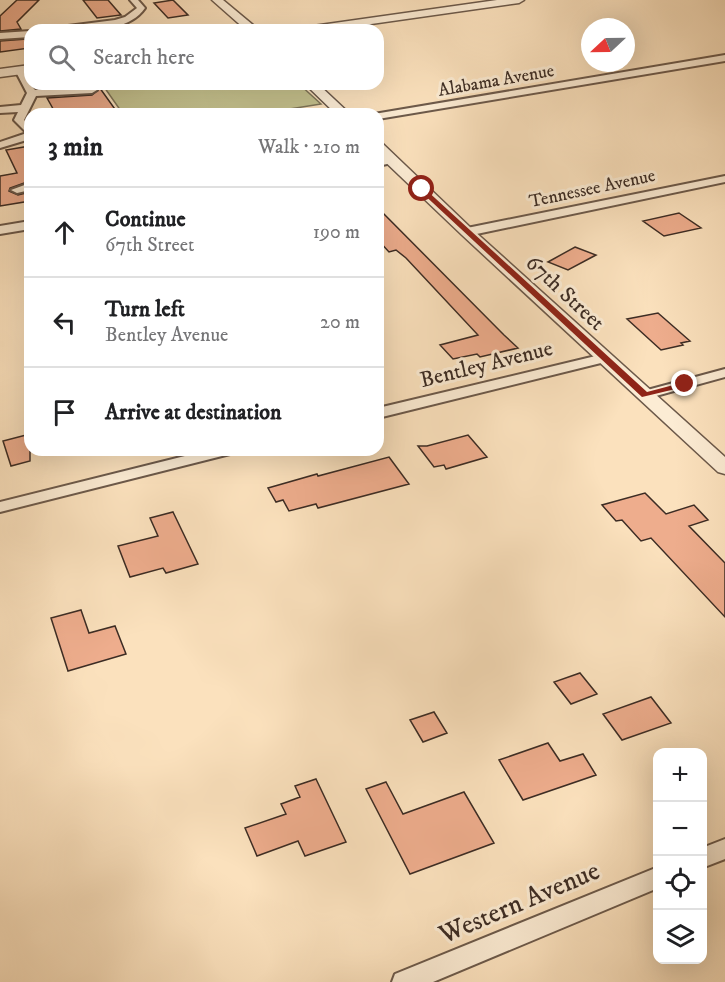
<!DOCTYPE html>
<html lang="en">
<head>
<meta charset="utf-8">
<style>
  :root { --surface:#fff; --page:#f2f2f2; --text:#202124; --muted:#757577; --line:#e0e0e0 }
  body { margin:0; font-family:"IM FELL DW Pica",serif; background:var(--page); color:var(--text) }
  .controls { position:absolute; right:18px; bottom:18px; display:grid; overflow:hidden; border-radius:12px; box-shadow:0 6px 24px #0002 }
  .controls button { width:54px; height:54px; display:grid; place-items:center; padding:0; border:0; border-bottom:2px solid var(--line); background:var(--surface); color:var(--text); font:30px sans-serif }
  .compass { position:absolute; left:581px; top:18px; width:54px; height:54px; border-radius:50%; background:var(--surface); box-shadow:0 6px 24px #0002; rotate:248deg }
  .stop { position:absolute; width:18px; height:18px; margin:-14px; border:4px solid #8f2418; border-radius:50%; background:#fff }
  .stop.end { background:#8f2418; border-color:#fff; box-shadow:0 2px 6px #0008 }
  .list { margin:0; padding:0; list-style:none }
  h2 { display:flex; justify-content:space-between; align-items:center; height:78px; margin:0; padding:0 24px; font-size:26px }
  h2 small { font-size:20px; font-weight:400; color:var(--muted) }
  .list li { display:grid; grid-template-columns:39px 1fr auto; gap:18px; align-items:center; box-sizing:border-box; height:90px; padding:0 24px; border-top:2px solid var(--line) }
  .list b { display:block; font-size:22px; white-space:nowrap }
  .list p { margin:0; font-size:20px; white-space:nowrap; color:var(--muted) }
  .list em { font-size:20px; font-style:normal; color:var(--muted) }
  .icon { flex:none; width:33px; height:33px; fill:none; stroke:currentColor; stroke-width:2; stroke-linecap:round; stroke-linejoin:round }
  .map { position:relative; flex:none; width:725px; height:982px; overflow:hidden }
  .search { position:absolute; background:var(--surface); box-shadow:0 6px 24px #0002; left:24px; top:24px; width:360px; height:66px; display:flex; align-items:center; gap:15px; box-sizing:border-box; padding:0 21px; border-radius:18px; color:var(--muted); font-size:22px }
  .panel { position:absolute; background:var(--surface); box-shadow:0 6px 24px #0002; left:24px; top:108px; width:360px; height:348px; border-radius:18px }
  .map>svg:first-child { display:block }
  .green { fill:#c5c18d; stroke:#807658; stroke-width:1.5 }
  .building { fill:#eead8d; stroke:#3c2c24; stroke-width:1.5 }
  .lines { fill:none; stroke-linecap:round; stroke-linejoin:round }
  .minor-casing { stroke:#6c594a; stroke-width:4 }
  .tertiary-casing { stroke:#6c594a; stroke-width:3 }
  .minor { fill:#fcecd4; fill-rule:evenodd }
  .tertiary { fill:#fcecd4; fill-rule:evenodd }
  .route { fill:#8f2418 }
  .labels { text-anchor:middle; stroke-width:6; stroke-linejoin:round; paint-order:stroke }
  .far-street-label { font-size:18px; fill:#3c2c24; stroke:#fcecd4 }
  .street-label { font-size:22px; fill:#3c2c24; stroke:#fcecd4 }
  .near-street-label { font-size:27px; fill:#3c2c24; stroke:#fcecd4 }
</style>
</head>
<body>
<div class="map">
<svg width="725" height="982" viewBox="0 0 725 982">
  <rect width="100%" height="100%" fill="#fbe1bd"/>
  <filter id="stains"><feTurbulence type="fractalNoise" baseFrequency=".00333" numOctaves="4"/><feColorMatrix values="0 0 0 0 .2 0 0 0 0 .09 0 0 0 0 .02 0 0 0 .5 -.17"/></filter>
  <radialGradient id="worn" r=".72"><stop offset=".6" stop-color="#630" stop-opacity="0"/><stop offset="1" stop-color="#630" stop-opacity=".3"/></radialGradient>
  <!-- green -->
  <path class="green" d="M102,84H299L321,104L258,114H123Z"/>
  <!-- building -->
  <path class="building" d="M17,0H39L17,22L21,29L0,31V16Z
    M83,0H108L121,15L97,18Z
    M173,0L188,15L168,18L154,3Z
    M27,39L30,48L0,52V41Z
    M50,84H97L117,112L56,114L47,98L92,95L99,89L92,85L51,87Z
    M30,146V181L10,188L9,191L18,195L30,192V201L0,206V176L17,173L6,150Z
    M378,208L504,335L518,348L480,357L477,354L453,359L440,345L478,335L406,258L396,250L389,252L378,240Z
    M679,213L701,228L664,236L643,221Z
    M575,247L596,255L568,270L548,262Z
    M658,313L690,341L681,343L683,345L661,350L627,319Z
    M30,434V461L11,466L3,441Z
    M468,435L487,457L446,469L444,465L434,467L418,446H427Z
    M389,457L409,484L318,508L316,504L289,511L283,500L276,502L268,488L317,474L318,476Z
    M645,493L666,514L694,505L708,520L689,526L725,563V617L651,538L641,541L622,520L616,521L602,505Z
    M173,512L198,564L166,573L163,568L130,577L118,546L158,536L150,518Z
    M81,610L89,633L115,626L126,654L68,671L51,618Z
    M580,673L597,694L571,704L554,682Z
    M651,697L671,723L622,740L603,714Z
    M434,712L447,733L423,742L410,720Z
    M548,743L560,761L583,754L596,775L523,800L499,760Z
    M316,779L346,842L305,856L298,841L257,856L245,828L286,814L281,804L300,797L295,786Z
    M386,782L403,814L464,792L494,843L410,874L366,789Z"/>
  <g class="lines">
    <defs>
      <path id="minor" d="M130,0H138L145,8C127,34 84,30 56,30L60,27L115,20L125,17L137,8Z
        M30,31V37L0,39V33Z
        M725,55V61L378,119V114H374Z
        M20,67L25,70L30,84L35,90L92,87L97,90L92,93L36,96L24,120L30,125V139L0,148V142L27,133L14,120L18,112L0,113V107L21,105L27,93L15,70Z
        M392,157L397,160L396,162L378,166V160Z
        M725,176V182L467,236L461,232L467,228Z
        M30,183V190L17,193L11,190Z
        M30,221V229L0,234V226Z
        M604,354L609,355L611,358L609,361L378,418V408Z
        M725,369V377L645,399L638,395L640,392Z
        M209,450H236L234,453L0,512V502Z
        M725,839V859L702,868V848Z
        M658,867V888L433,982H392L395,974Z"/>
      <path id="tertiary" d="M212,0H223L259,30H246Z
        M497,0H524L519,3L329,30H300L306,27Z
        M30,65V73L0,77V69Z
        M305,84H318L350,114H336Z
        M378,143L383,144L472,229L725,457V474L718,472L462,235L378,155Z"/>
    </defs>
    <!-- minor casing -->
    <use href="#minor" class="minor-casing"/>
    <!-- tertiary casing -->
    <use href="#tertiary" class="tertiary-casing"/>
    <!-- minor -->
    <use href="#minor" class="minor"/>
    <!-- tertiary -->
    <use href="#tertiary" class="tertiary"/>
  </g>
  <!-- route -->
  <path class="route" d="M419,188H424L647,392L685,382H688V386L642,397L419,190Z"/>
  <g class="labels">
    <!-- far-street labels -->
    <g class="far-street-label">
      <text transform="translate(496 80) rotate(-10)" y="6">Alabama Avenue</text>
      <text transform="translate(592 188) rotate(-12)" y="6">Tennessee Avenue</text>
    </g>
    <!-- street labels -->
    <g class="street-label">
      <text transform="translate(566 292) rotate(43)" y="8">67th Street</text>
      <text transform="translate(486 363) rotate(-14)" y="8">Bentley Avenue</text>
    </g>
    <!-- near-street labels -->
    <g class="near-street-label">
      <text transform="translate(519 902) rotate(-23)" y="9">Western Avenue</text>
    </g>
  </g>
  <rect width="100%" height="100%" filter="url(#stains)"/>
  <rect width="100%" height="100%" fill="url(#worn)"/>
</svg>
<div class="controls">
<button>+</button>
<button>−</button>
<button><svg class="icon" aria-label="locate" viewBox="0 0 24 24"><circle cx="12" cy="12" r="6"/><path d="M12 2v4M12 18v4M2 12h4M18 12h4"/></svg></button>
<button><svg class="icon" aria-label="layers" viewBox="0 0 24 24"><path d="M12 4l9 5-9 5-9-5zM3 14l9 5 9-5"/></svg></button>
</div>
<svg class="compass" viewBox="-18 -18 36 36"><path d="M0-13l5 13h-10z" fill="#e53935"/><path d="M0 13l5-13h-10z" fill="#757577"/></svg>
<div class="stop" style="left:422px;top:189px"></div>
<div class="stop end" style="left:685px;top:384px"></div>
<div class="search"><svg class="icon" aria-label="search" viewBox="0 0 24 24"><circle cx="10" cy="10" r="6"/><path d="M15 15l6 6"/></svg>Search here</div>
<section class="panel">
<h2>3 min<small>Walk · 210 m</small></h2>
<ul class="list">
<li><svg class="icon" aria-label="ahead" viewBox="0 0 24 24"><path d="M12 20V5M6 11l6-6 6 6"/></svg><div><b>Continue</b><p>67th Street</p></div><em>190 m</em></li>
<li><svg class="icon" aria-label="left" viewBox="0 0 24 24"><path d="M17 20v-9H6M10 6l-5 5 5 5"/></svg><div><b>Turn left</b><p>Bentley Avenue</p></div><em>20 m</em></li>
<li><svg class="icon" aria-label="arrive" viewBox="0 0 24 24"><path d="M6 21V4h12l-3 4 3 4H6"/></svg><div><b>Arrive at destination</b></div></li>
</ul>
</section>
</div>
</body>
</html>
